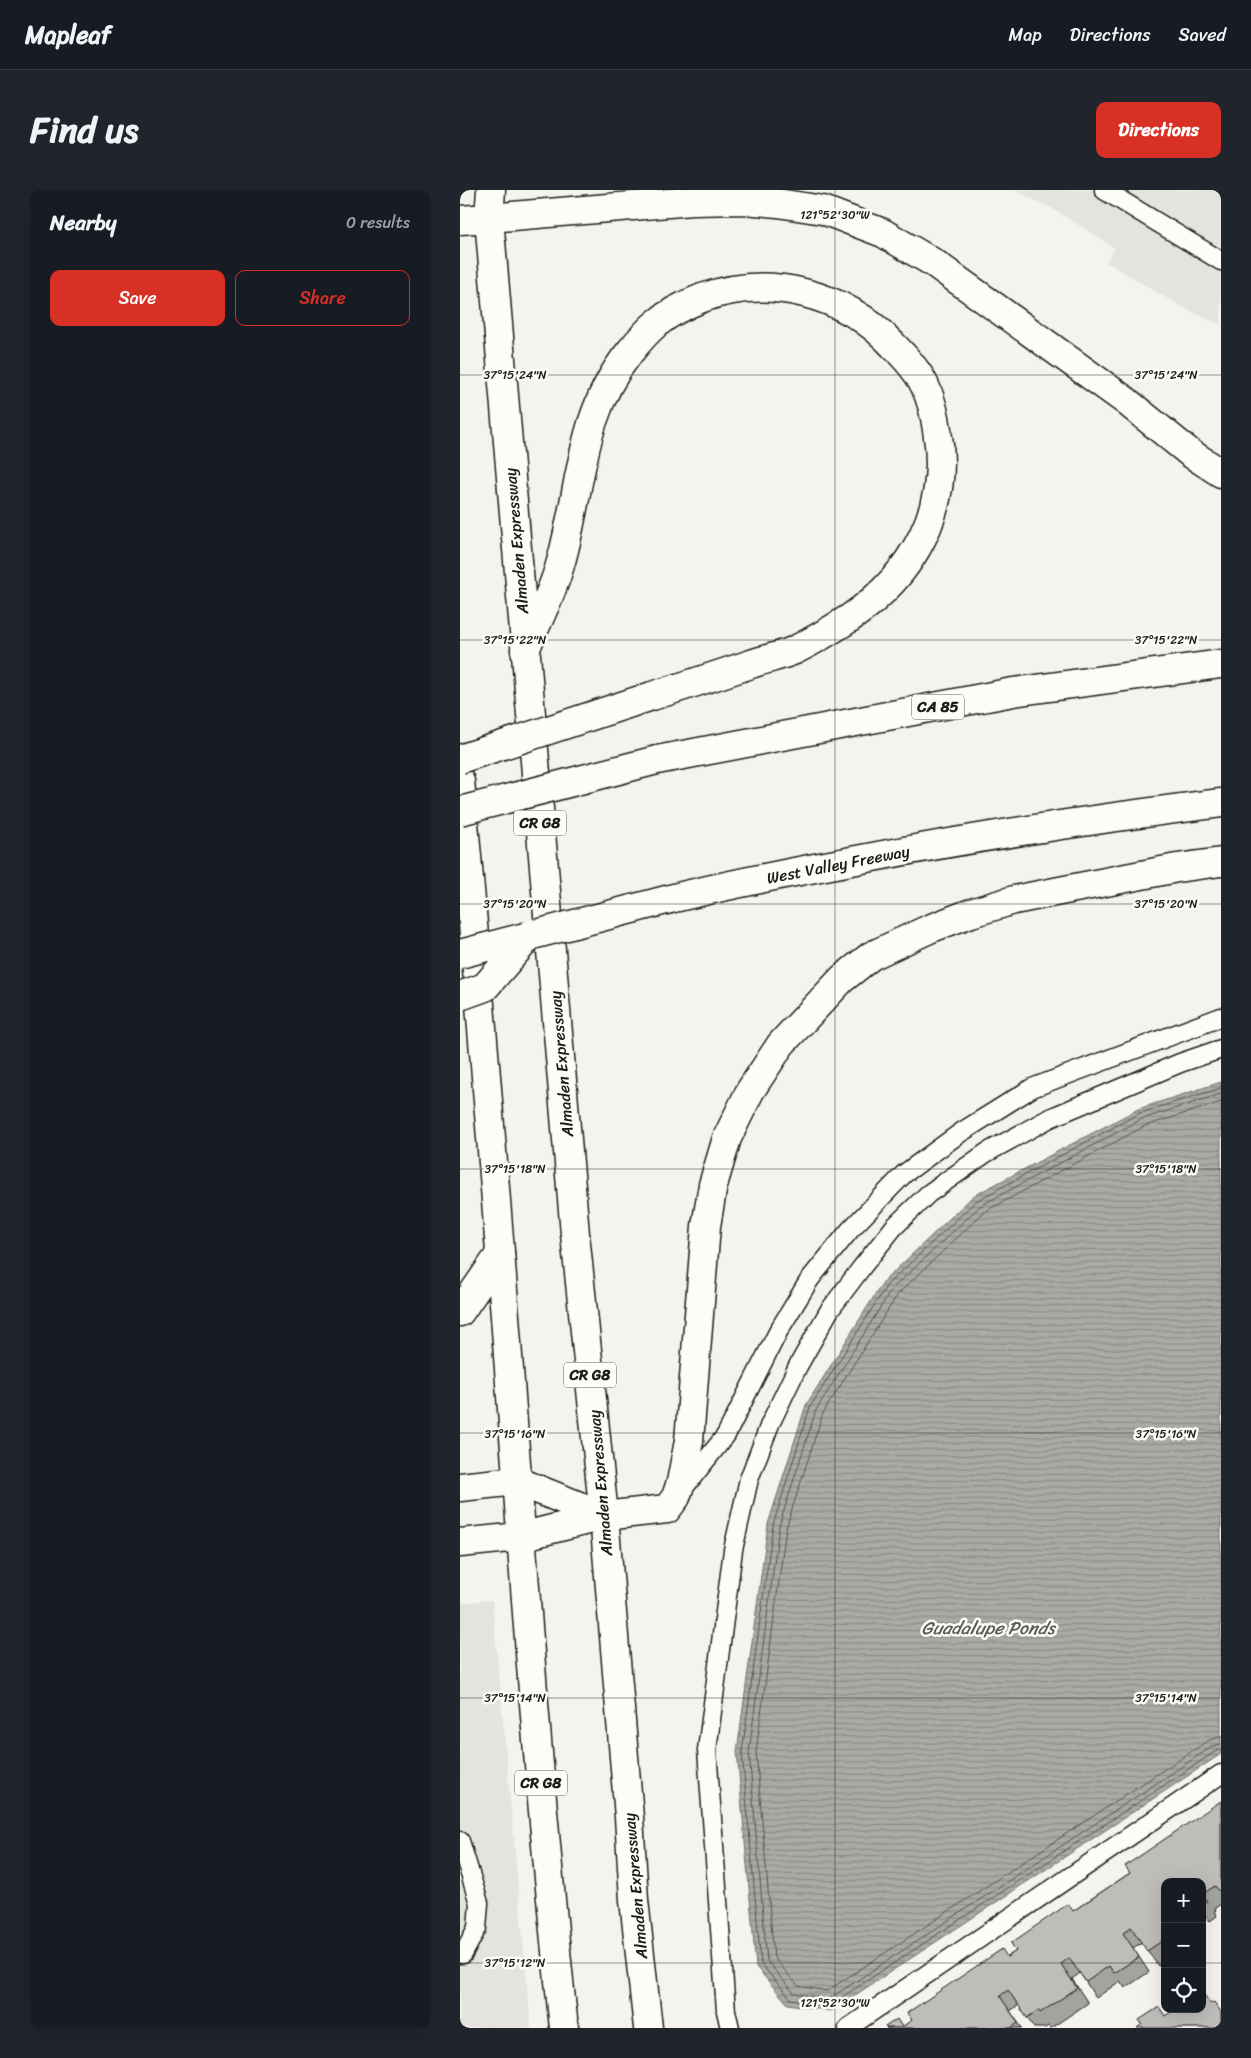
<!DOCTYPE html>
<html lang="en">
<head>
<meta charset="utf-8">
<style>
  :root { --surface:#171b24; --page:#20242c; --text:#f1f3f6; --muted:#9ea1a6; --line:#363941; --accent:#d93025 }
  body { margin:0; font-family:Sriracha,sans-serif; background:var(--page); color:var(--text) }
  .controls { position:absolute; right:15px; bottom:15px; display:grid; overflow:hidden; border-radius:10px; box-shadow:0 5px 20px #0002 }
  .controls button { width:45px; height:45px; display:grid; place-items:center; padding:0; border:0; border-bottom:1px solid var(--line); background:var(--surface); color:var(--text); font:25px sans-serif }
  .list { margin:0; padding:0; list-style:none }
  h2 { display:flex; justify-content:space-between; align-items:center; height:65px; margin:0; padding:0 20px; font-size:21px }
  h2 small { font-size:16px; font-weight:400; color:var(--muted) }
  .actions { display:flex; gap:10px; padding:15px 20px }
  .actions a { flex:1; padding:11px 0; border:1px solid var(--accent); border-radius:10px; text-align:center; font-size:18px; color:var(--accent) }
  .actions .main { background:var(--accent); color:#fff }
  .icon { flex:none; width:28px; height:28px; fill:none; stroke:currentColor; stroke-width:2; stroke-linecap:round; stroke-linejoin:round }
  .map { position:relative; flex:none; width:761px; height:1838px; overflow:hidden; border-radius:10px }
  header { display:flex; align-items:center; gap:30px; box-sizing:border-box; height:70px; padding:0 25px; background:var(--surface); border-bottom:1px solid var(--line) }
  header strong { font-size:24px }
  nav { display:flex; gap:28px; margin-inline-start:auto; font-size:18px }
  .intro { display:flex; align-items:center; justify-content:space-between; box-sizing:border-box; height:120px; padding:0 30px }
  h1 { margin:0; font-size:35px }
  .button { padding:12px 22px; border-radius:10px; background:var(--accent); color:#fff; font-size:18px; font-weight:700 }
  main { display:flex; gap:30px; padding:0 30px }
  aside { flex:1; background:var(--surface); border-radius:10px; box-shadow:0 5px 20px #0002 }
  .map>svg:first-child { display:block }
  .built { fill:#e4e3de }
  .water { fill:url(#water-rules); stroke:#72716f }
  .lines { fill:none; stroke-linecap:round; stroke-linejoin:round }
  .shore { stroke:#555553; stroke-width:1 }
  .lane-casing { stroke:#1c1c1c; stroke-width:21 }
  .primary-casing { stroke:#1c1c1c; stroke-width:31 }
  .highway-casing { stroke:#1c1c1c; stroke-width:31 }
  .lane { stroke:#fdfcf7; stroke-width:18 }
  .primary { stroke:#fdfcf7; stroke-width:28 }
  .highway { stroke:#fdfcf7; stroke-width:28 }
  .highway-bridge-casing { stroke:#1c1c1c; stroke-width:31; stroke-linecap:butt }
  .highway-bridge { stroke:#fdfcf7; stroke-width:28 }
  .wall { fill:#a3a3a0; stroke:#1c1c1c }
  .building { fill:#bebdba; stroke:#1c1c1c }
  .ticks { fill:none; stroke:#1c1c1c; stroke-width:1; stroke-opacity:0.45 }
  .labels { text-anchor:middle; stroke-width:5; stroke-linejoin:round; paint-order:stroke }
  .shield { fill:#fdfcf7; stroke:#605f5e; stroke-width:1 }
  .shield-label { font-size:15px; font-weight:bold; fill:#1c1c1c }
  .street-label { font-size:16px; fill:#1c1c1c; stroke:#fdfcf7 }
  .water-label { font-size:18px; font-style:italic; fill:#5c5c5a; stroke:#fdfcf7 }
  .ticks-label { font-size:12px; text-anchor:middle; fill:#1c1c1c; stroke:#fdfcf7; stroke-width:5; stroke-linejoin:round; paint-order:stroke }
</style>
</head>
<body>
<header>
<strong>Mapleaf</strong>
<nav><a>Map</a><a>Directions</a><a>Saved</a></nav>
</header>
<div class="intro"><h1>Find us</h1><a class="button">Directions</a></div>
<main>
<aside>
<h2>Nearby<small>0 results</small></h2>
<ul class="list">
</ul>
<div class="actions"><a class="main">Save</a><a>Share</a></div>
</aside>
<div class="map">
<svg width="761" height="1838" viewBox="0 0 761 1838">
  <defs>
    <pattern id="water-rules" width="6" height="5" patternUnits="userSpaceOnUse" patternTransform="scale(1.25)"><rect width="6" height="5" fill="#abaaa6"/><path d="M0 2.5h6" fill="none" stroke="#8a8a86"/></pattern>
  </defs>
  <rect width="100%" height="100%" fill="#f4f3ee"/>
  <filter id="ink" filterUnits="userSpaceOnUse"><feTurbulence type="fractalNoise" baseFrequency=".02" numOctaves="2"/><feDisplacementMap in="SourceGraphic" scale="10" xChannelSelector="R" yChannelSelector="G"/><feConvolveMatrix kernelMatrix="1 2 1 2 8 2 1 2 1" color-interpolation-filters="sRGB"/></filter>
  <g filter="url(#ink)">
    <!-- built -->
    <path class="built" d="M554,0H761V135L722,117L646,72L655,58L593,19Z
      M32,1410L71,1838H0V1413Z"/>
    <!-- water -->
    <path class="water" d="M761,892V1564L371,1821L328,1814L296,1777L277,1562L308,1334L346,1215L423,1092L513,1006L678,919Z"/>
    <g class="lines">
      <!-- shore -->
      <path class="shore" d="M761,898L680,923L516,1011L427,1095L350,1217L313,1335L282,1562L301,1774L331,1809L370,1815L756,1561L761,1560
        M761,904L682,929L520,1016L432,1099L356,1220L319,1336L289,1562L307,1771L334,1803L369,1809L753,1556L761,1554
        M761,912L685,936L524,1022L438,1104L363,1223L326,1338L296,1562L314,1768L338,1796L367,1801L749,1550L761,1547"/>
      <defs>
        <path id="lane" d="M644,0L761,71
          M223,1299L266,1245L319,1140L350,1089L390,1040L444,984L500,943L572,898L761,827
          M0,1651L19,1713L17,1738L3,1764H0
          M270,1838L266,1821L247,1560L273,1360L289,1289L310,1234L338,1176L369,1121L402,1077L434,1037L468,1004L526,963L590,928L720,873L761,859
          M388,1838L761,1584"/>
        <path id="primary" d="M31,0L29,28L115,1044L144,1326L169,1627L174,1710L188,1838
          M0,30L29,28
          M0,591C22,823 40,1055 57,1287C70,1471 84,1655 104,1838
          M0,1297L57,1291L144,1326
          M0,1353L60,1347L144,1326"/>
        <path id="highway" d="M29,28L232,11L283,10L318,13L363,20L423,43L474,73L666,211L730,263L761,283
          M65,460C77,432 92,404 100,375C122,300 118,227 169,163C177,153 187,141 197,133C210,122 227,114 242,108C309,84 384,103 433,155C444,166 458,181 465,196C471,209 475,225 477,240C491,317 454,384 390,428C373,439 353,451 335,460C321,466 305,469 291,474C258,485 225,496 192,506
          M197,570L553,502L761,474
          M210,709C274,693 338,681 402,669C521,646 641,628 761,613
          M0,1122L40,1064
          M144,1326L207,1319L216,1307L221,1292L229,1251L246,1036L253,995L267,948L290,901L321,854L382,789L411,766L469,739L511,723L554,710L717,678L761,672"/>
      </defs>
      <!-- lane casing -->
      <use href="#lane" class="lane-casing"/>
      <!-- primary casing -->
      <use href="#primary" class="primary-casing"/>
      <!-- highway casing -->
      <use href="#highway" class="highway-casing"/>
      <!-- lane -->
      <use href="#lane" class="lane"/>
      <!-- primary -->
      <use href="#primary" class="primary"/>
      <!-- highway -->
      <use href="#highway" class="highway"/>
      <defs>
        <path id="highway-bridge" d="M0,569L192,506
          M0,621L197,570
          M0,764L210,709
          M0,806L25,797L72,743"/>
      </defs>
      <!-- highway-bridge casing -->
      <use href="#highway-bridge" class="highway-bridge-casing"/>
      <!-- highway-bridge -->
      <use href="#highway-bridge" class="highway-bridge"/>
    </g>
    <!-- wall -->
    <path class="wall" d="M761,1611V1714L755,1718L756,1720L754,1721L757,1726L750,1731L742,1721V1692H705V1772L698,1776L682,1752L673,1758L689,1782L665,1798L660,1791L636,1808L620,1783L612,1789L628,1813L591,1838H590L588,1836L585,1838H574L559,1815L550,1821L562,1838H426L442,1837L556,1761L613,1721L670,1683Z"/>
    <!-- building -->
    <path class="building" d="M761,1611V1702H760L755,1696L744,1703L746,1705L743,1706L747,1711L742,1714V1692H705V1749L687,1761L671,1737L663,1743L679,1767L654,1783L649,1776L626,1792L609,1768L601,1774L617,1798L580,1823L578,1820L567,1828L548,1800L540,1806L558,1833L551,1838H426L425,1837L437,1829L442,1837L452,1830L447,1823L542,1759L547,1767L556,1761L551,1753L608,1714L613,1721L670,1683L665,1676Z
      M742,1802L751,1814L754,1812L761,1822V1838H677L682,1834L679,1830L699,1817L705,1826L715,1819H742Z"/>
  </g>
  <!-- ticks -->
  <path class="ticks" d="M375,0V1838M0,185H761M0,450H761M0,714H761M0,979H761M0,1243H761M0,1508H761M0,1773H705M742,1773H761"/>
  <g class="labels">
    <!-- shield labels -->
    <g class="shield">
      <rect x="452" y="504.5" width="52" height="25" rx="4"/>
      <rect x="54" y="620.5" width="52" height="25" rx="4"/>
      <rect x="104" y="1172.5" width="52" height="25" rx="4"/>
      <rect x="55" y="1580.5" width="52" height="25" rx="4"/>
    </g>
    <g class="shield-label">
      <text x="478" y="522">CA 85</text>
      <text x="80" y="638">CR G8</text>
      <text x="130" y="1190">CR G8</text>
      <text x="81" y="1598">CR G8</text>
    </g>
    <!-- street labels -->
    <g class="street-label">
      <text transform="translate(56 351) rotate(-95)" y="6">Almaden Expressway</text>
      <text transform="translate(378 674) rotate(-11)" y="6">West Valley Freeway</text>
      <text transform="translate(101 874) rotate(-95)" y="6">Almaden Expressway</text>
      <text transform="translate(140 1293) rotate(-95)" y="6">Almaden Expressway</text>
      <text transform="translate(175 1696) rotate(-95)" y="6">Almaden Expressway</text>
    </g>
    <!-- water labels -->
    <g class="water-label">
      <text x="528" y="1444">Guadalupe Ponds</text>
    </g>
  </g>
  <g class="ticks-label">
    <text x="375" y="29">121°52'30"W</text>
    <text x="55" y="189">37°15'24"N</text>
    <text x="706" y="189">37°15'24"N</text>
    <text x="55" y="454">37°15'22"N</text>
    <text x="706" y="454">37°15'22"N</text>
    <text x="55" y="718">37°15'20"N</text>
    <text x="706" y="718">37°15'20"N</text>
    <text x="55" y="983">37°15'18"N</text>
    <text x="706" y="983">37°15'18"N</text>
    <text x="55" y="1248">37°15'16"N</text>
    <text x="706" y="1248">37°15'16"N</text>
    <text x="55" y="1512">37°15'14"N</text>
    <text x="706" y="1512">37°15'14"N</text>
    <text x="55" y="1777">37°15'12"N</text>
    <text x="375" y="1817">121°52'30"W</text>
  </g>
</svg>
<div class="controls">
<button>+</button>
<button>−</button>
<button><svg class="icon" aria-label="locate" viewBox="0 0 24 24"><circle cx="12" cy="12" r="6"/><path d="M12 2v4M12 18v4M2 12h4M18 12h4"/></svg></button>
</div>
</div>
</main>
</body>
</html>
